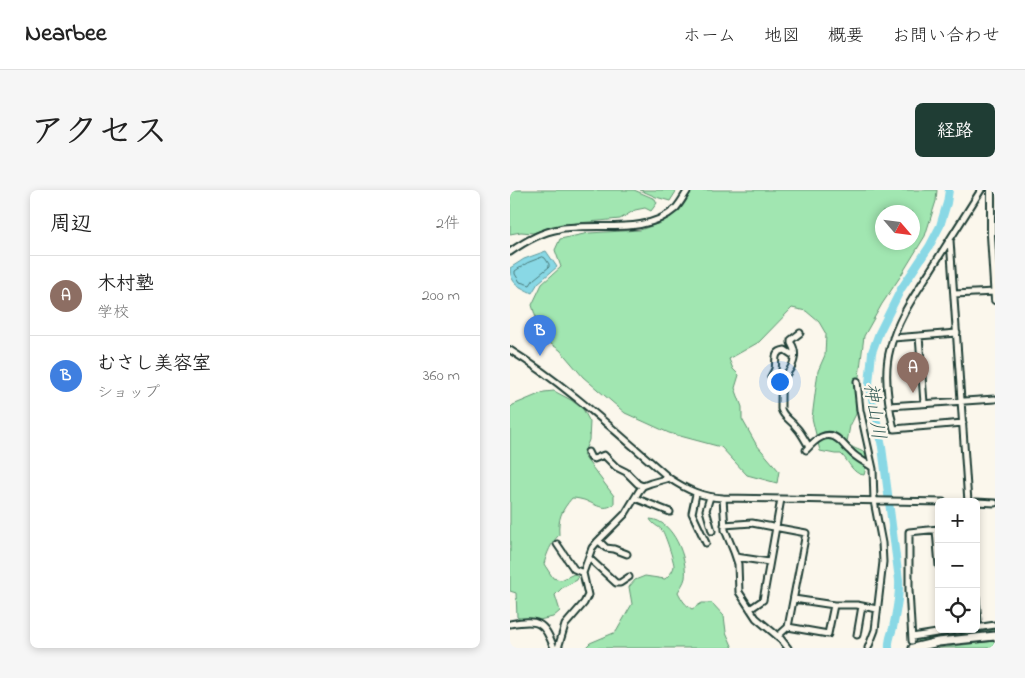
<!DOCTYPE html>
<html lang="ja">
<head>
<meta charset="utf-8">
<style>
  :root { --surface:#fff; --page:#f6f6f6; --text:#222; --muted:#767676; --line:#e0e0e0; --accent:#1f3d34 }
  body { margin:0; font-family:"Indie Flower","Klee One",sans-serif; background:var(--page); color:var(--text) }
  .controls { position:absolute; right:15px; bottom:15px; display:grid; overflow:hidden; border-radius:8px; box-shadow:0 2px 8px #0003 }
  .controls button { width:45px; height:45px; display:grid; place-items:center; padding:0; border:0; border-bottom:1px solid var(--line); background:var(--surface); color:var(--text); font:25px sans-serif }
  .compass { position:absolute; left:365px; top:15px; width:45px; height:45px; border-radius:50%; background:var(--surface); box-shadow:0 2px 8px #0003; rotate:118deg }
  .you { position:absolute; left:269px; top:191px; width:18px; height:18px; margin:-12px; border:4px solid #fff; border-radius:50%; background:#1a73e8; box-shadow:0 0 0 8px #1a73e833 }
  .badge { display:grid; place-items:center; width:32px; height:32px; border-radius:50%; background:var(--accent); color:#fff; font-size:16px; font-weight:700 }
  .pin { position:absolute; translate:-50% -41px; filter:drop-shadow(0 1px 2px #0008) }
  .pin::after { content:''; position:absolute; top:26px; width:18px; height:15px; background:inherit; clip-path:polygon(0 0,100% 0,50% 100%) }
  .list { margin:0; padding:0; list-style:none }
  h2 { display:flex; justify-content:space-between; align-items:center; height:65px; margin:0; padding:0 20px; font-size:21px }
  h2 small { font-size:16px; font-weight:400; color:var(--muted) }
  .list li { display:grid; grid-template-columns:32px 1fr auto; gap:15px; align-items:center; box-sizing:border-box; height:80px; padding:0 20px; border-top:1px solid var(--line) }
  .list b { display:block; font-size:19px; white-space:nowrap }
  .list p { margin:0; font-size:16px; white-space:nowrap; color:var(--muted) }
  .list em { font-size:16px; font-style:normal; color:var(--muted) }
  .icon { flex:none; width:28px; height:28px; fill:none; stroke:currentColor; stroke-width:2; stroke-linecap:round; stroke-linejoin:round }
  .map { position:relative; flex:none; width:485px; height:458px; overflow:hidden; border-radius:8px }
  header { display:flex; align-items:center; gap:30px; box-sizing:border-box; height:70px; padding:0 25px; background:var(--surface); border-bottom:1px solid var(--line) }
  header strong { font-size:24px }
  nav { display:flex; gap:28px; margin-inline-start:auto; font-size:18px }
  .intro { display:flex; align-items:center; justify-content:space-between; box-sizing:border-box; height:120px; padding:0 30px }
  h1 { margin:0; font-size:35px }
  .button { padding:12px 22px; border-radius:8px; background:var(--accent); color:#fff; font-size:18px; font-weight:700 }
  main { display:flex; gap:30px; padding:0 30px }
  aside { flex:1; background:var(--surface); border-radius:8px; box-shadow:0 2px 8px #0003 }
  .map>svg:first-child { display:block }
  .green { fill:#a1e6b1; stroke:#609272; fill-rule:evenodd }
  .water { fill:#89d8e5; stroke:#5f9a9e }
  .lines { fill:none; stroke-linecap:round; stroke-linejoin:round }
  .shore { stroke:#497b7b; stroke-width:1 }
  .river { stroke:#89d8e5; stroke-width:8 }
  .minor-casing { stroke:#1f3d34; stroke-width:9 }
  .major-casing { stroke:#1f3d34; stroke-width:10 }
  .highway-casing { stroke:#1f3d34; stroke-width:11 }
  .minor { stroke:#fbf7ec; stroke-width:5 }
  .major { stroke:#fbf7ec; stroke-width:6 }
  .highway { stroke:#fbf7ec; stroke-width:7 }
  .labels { text-anchor:middle; stroke-width:4.5; stroke-linejoin:round; paint-order:stroke }
  .water-label { font-size:19px; font-style:italic; fill:#345c57; stroke:#fbf7ec }
</style>
</head>
<body>
<header>
<strong>Nearbee</strong>
<nav><a>ホーム</a><a>地図</a><a>概要</a><a>お問い合わせ</a></nav>
</header>
<div class="intro"><h1>アクセス</h1><a class="button">経路</a></div>
<main>
<aside>
<h2>周辺<small>2件</small></h2>
<ul class="list">
<li><span class="badge" style="background:#8d6e63">A</span><div><b>木村塾</b><p>学校</p></div><em>200 m</em></li>
<li><span class="badge" style="background:#3f7fe0">B</span><div><b>むさし美容室</b><p>ショップ</p></div><em>360 m</em></li>
</ul>
</aside>
<div class="map">
<svg width="485" height="458" viewBox="0 0 485 458">
  <rect width="100%" height="100%" fill="#fbf7ec"/>
  <filter id="ink" filterUnits="userSpaceOnUse"><feTurbulence type="fractalNoise" baseFrequency=".02" numOctaves="2"/><feDisplacementMap in="SourceGraphic" scale="10" xChannelSelector="R" yChannelSelector="G"/><feConvolveMatrix kernelMatrix="1 2 1 2 8 2 1 2 1" color-interpolation-filters="sRGB"/></filter>
  <g filter="url(#ink)">
    <!-- green -->
    <path class="green" d="M0,0H124L145,9L147,13L141,21L135,18L125,20L110,29L68,33L40,37L23,43L11,42L0,44Z
      M130,0H167L160,11L146,7Z
      M183,0H427L426,11L415,46L390,87L372,114L354,146L346,211V224L340,236L337,252C344,260 347,258 355,263L357,274L354,285C342,284 339,271 331,264H325L310,261L302,228L308,181L315,165L316,144L309,132L296,121L282,118L249,152L219,169L223,179L229,185L225,198L232,217V229L246,254L269,281L267,293L237,285L211,257L159,243L115,223L73,187L50,160L32,148L22,115L32,94L51,77L45,60L50,49L79,43L130,40L153,32L167,20ZM372,22H402V52H372Z
      M44,201L61,210L73,219L80,232L79,250L73,265L104,306V314C94,322 85,314 74,310C70,309 66,308 62,308C51,321 48,328 49,345C41,353 37,363 34,374L43,388L51,390L64,384L68,387L67,390L52,398L45,405L50,421L43,427L29,430H13L7,427L6,403L0,401V218L3,215L34,202Z
      M140,329C163,330 178,369 175,388C174,393 170,398 168,402C172,410 175,415 182,419L192,413H202L214,426L216,442L223,458H75L80,453L106,442L122,414L119,397L125,390L135,386L155,389C159,385 163,382 164,376C164,371 155,344 152,340C148,336 143,335 140,329Z
      M482,437L485,438V440L440,445L409,452L408,450L435,444Z
      M485,451V458H428Z"/>
    <!-- water -->
    <path class="water" d="M36,61L47,77L28,93L22,103C10,97 0,94 0,78L14,69Z"/>
    <g class="lines">
      <!-- shore -->
      <path class="shore" d="M33,67L35,68L39,74V77L24,89L20,95L10,92L5,84V81L17,73Z"/>
      <!-- river -->
      <path class="river" d="M379,458C378,451 381,445 383,438C386,422 390,407 389,390L372,257L359,194L362,162L369,143L391,99L419,57L430,36L437,13L439,0"/>
      <defs>
        <path id="minor" d="M440,50L458,312
          M0,62C14,52 32,42 49,39C55,37 62,38 68,37C100,35 139,42 165,19C170,14 174,6 178,0
          M444,104L485,102
          M290,143L281,150V153C287,162 285,173 278,182C276,185 273,188 272,192C271,194 271,217 271,219C274,228 281,230 286,237C291,242 295,250 299,257
          M409,146L414,213
          M383,148L447,143
          M0,160C58,196 108,244 159,288C177,300 192,307 213,308L433,312
          M347,191L350,220L363,279L364,311L372,353L373,372L365,440L358,458
          M272,194L262,189L261,187C262,184 264,182 265,179C267,171 262,162 275,160L284,166
          M379,216L485,209
          M453,233L384,239C378,214 373,184 380,159C387,130 404,106 420,81C437,54 454,27 471,0
          M296,260C305,250 317,239 329,250C333,253 336,258 340,261C346,268 355,272 362,277
          M78,262L81,268L84,269L94,265L106,277L116,282L128,294L133,296
          M186,304L182,323L196,353
          M200,307L196,320L202,341
          M125,308L160,322
          M213,308L215,340L224,362L228,374L229,402L246,428L271,449L278,458
          M466,312L485,313
          M214,335L242,333L296,343L278,437L268,446
          M426,340L429,376
          M89,351L96,358L104,359L117,364
          M47,354L64,379L73,383
          M226,367L259,372
          M79,368L106,393H110L119,387
          M466,407L468,432H466
          M284,409L324,415H347L367,419
          M240,419L253,410L271,309
          M0,434C28,429 34,431 44,458
          M278,437L318,444L324,415
          M466,438L485,435
          M433,442L454,439
          M347,445L352,416
          M402,447L433,442V439
          M402,451L399,400V342L429,339
          M48,458L55,435L74,413L78,405L73,383L82,358L87,352L115,324L129,301L133,296L141,293L159,288"/>
        <path id="major" d="M481,0V45L485,110"/>
        <path id="highway" d="M403,458L428,452L485,446"/>
      </defs>
      <!-- minor casing -->
      <use href="#minor" class="minor-casing"/>
      <!-- major casing -->
      <use href="#major" class="major-casing"/>
      <!-- highway casing -->
      <use href="#highway" class="highway-casing"/>
      <!-- minor -->
      <use href="#minor" class="minor"/>
      <!-- major -->
      <use href="#major" class="major"/>
      <!-- highway -->
      <use href="#highway" class="highway"/>
    </g>
  </g>
  <g class="labels">
    <!-- water labels -->
    <g class="water-label">
      <text transform="translate(366 221) rotate(81)" y="7">神山川</text>
    </g>
  </g>
</svg>
<div class="controls">
<button>+</button>
<button>−</button>
<button><svg class="icon" aria-label="locate" viewBox="0 0 24 24"><circle cx="12" cy="12" r="6"/><path d="M12 2v4M12 18v4M2 12h4M18 12h4"/></svg></button>
</div>
<svg class="compass" viewBox="-18 -18 36 36"><path d="M0-13l5 13h-10z" fill="#e53935"/><path d="M0 13l5-13h-10z" fill="#767676"/></svg>
<div class="you"></div>
<div class="pin badge" style="left:403px;top:203px;background:#8d6e63">A</div>
<div class="pin badge" style="left:30px;top:166px;background:#3f7fe0">B</div>
</div>
</main>
</body>
</html>
